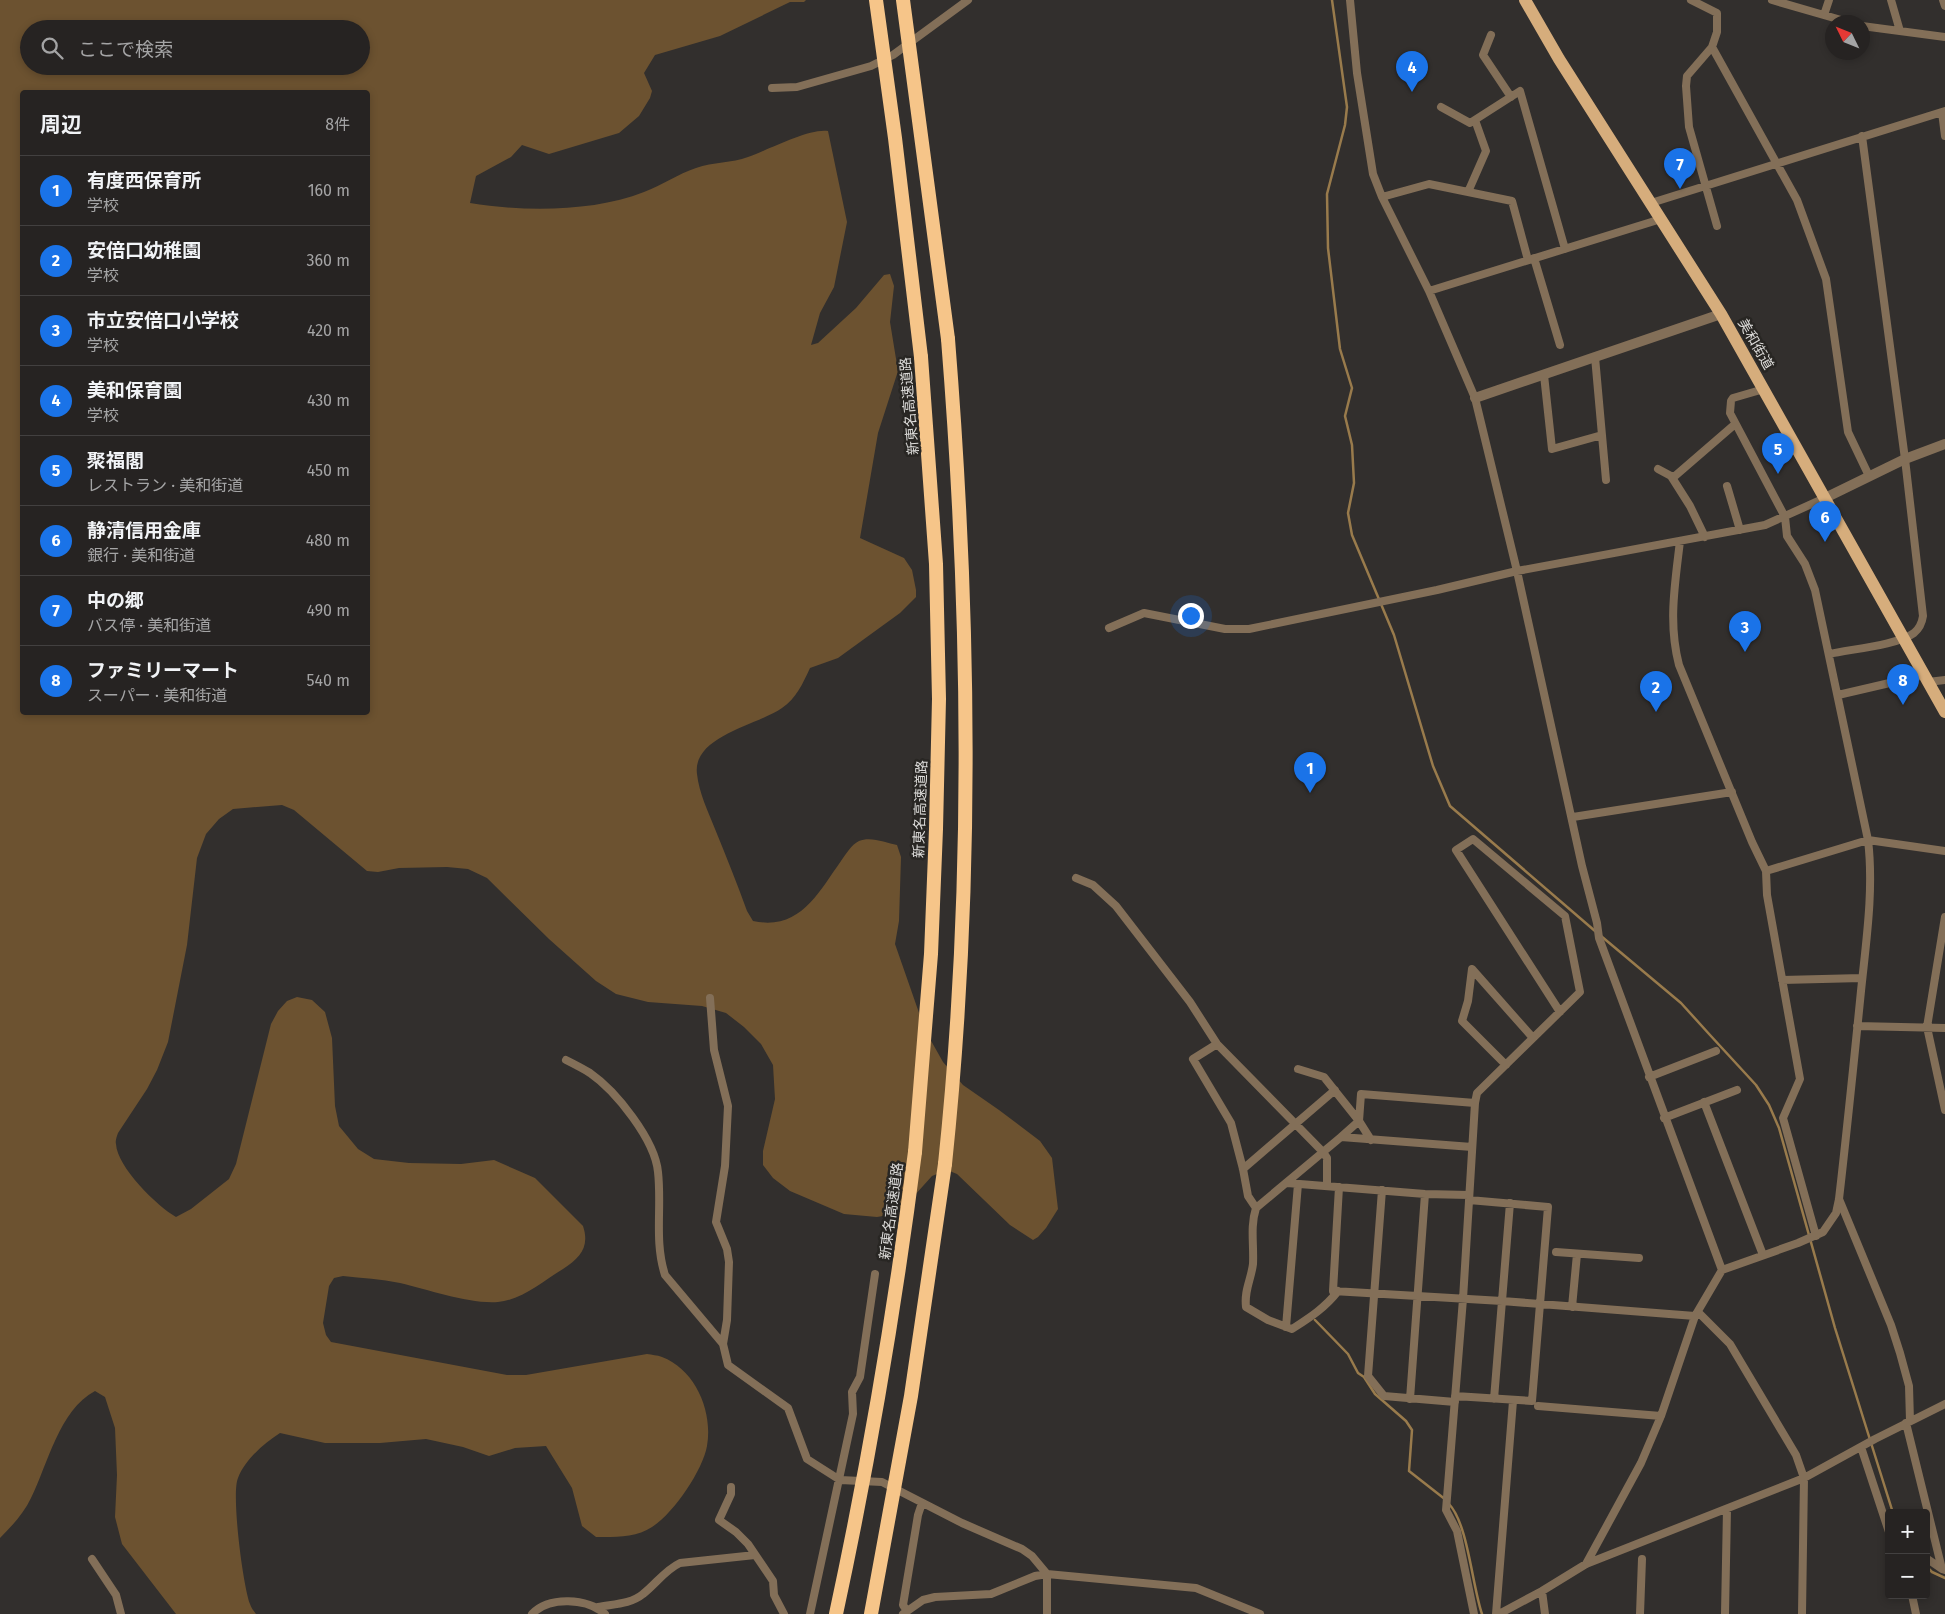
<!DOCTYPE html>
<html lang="ja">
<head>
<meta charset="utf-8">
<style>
  :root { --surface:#262322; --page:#2e2b2a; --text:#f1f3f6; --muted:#a4a4a5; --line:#424040; --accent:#1a73e8 }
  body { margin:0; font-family:"Fira Sans","Noto Sans JP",sans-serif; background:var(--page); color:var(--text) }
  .controls { position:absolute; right:15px; bottom:15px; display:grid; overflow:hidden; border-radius:5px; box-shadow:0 2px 8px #0003 }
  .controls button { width:45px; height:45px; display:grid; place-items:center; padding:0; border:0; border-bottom:1px solid var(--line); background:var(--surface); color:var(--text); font:25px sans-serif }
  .compass { position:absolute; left:1825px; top:15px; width:45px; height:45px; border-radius:50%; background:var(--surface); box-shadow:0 2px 8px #0003; rotate:313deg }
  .you { position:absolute; left:1190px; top:615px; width:18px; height:18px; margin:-12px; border:4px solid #fff; border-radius:50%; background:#1a73e8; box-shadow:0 0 0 8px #1a73e833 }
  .badge { display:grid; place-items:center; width:32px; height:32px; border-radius:50%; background:var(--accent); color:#fff; font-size:16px; font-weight:700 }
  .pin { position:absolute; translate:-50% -41px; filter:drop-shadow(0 1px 2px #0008) }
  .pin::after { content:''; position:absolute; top:26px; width:18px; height:15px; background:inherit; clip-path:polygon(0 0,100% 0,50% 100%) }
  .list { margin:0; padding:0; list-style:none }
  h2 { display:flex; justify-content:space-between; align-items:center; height:65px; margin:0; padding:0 20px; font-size:21px }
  h2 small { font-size:16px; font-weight:400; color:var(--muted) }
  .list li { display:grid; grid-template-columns:32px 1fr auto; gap:15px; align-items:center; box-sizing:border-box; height:70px; padding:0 20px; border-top:1px solid var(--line) }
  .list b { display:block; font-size:19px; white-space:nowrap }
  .list p { margin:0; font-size:16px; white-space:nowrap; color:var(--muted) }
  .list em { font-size:16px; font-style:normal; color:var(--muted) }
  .icon { flex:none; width:28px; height:28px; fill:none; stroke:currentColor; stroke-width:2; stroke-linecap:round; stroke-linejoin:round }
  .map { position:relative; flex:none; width:1945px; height:1614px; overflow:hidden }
  .search { position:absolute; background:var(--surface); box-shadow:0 2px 8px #0003; left:20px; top:20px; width:350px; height:55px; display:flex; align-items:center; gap:12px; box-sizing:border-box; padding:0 18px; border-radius:28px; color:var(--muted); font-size:19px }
  .panel { position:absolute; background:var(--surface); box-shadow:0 2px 8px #0003; left:20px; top:90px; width:350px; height:625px; border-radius:5px }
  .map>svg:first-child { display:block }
  .green { fill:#6c5230; fill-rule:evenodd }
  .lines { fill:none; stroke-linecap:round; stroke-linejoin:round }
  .stream { stroke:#997b4c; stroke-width:2.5 }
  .minor { stroke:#836f58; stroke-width:8 }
  .tertiary { stroke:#836f58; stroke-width:10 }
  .primary { stroke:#d6ad7c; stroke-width:12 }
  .motorway { stroke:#f6c589; stroke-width:14 }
  .motorway-bridge { stroke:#f6c589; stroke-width:14 }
  .labels { text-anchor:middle; stroke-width:5; stroke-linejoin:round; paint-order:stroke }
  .street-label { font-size:14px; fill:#dddcda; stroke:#282623 }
</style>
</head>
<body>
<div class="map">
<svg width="1945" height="1614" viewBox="0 0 1945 1614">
  <rect width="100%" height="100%" fill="#322f2d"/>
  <!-- green -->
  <path class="green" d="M0,0H806L804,2H790L720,36L655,55L644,73L652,91L650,98L639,116L619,133L549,154L522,145L511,157L476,176L470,203C524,212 593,212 644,192C662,185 678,174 696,168C713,162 732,163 748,157C768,150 809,128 828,131L847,222L834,287L820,313L811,345L818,343L856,308L884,275L890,274L894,286L890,322L898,371L878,433L860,538L904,558L912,570L916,590V597L900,613L838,658L810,668C803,683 796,699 782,708C758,725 692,736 697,774C699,793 708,811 715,829C726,856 737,883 747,911L753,921C800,931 818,893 841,861C846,854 851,845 859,841C871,836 886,843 897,845L901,857L899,921L895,944L925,1030L943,1062L963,1085L999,1110L1040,1141L1052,1158L1058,1209L1046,1228L1038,1237L1033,1240L1010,1225L957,1174L947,1170L932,1176L905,1206L894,1214L877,1217L844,1214L790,1191L773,1178L763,1165V1151L775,1099L773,1065L761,1044L744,1027L726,1013L702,1006L648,1002L616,994L596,981L549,939L487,878L468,869L447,867L399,868L378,872L367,871L294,810L282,805L233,809L219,819L206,834L197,858L187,945L168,1042L157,1070L147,1089L118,1133C117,1136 115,1141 116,1144C117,1167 157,1206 176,1217L191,1209L229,1179L236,1164L271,1024L278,1011L287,1001L297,997L312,1000L325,1012L332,1038L335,1106L339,1126L358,1149L374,1159L409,1163L461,1164L494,1160L535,1178L583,1226C590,1247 580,1258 563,1269C543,1281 522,1300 498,1302C468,1304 430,1290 400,1283C381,1279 362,1278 343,1276L334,1278L329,1286L323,1323L326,1335L331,1342L507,1375H526L647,1354C652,1355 657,1355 662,1357C696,1370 713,1412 707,1446C703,1470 673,1514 652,1527C636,1538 614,1537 596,1537L582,1526L572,1488L546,1446L515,1448L489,1456L463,1447L426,1439L380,1443H325L280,1433C264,1443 245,1460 238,1478C231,1494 243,1586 250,1604C251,1608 254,1611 256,1614H176L122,1544L115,1517L117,1475L115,1428L105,1397L95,1391C59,1410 48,1464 31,1498C24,1513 12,1526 0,1538ZM29,29H361V66H29ZM22,92H368V712H22Z"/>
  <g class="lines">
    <!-- stream -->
    <path class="stream" d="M1332,0L1347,107L1345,125L1327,194L1328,248L1340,349L1352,388L1345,416L1352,445L1354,483L1348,513L1352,535L1394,635L1433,766L1450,806L1595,931
      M1601,936L1681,1003L1710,1035L1756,1085L1769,1105L1779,1128L1835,1328L1893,1513
      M1315,1320L1348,1354L1358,1373L1364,1377L1375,1394L1406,1421L1412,1430L1409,1471L1446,1500
      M1449,1504C1468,1524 1472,1585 1482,1614
      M1926,1566L1932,1572L1945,1578"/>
    <!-- minor -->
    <path class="minor" d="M1350,0L1357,73L1373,174L1382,197L1429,291L1475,398L1517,571L1582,866L1597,923L1599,938L1722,1270
      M1691,0L1717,13V32L1712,47L1797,200L1826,279L1848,432L1869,476
      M1772,0L1848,22
      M1891,0L1900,31
      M1943,0L1945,6
      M1824,15L1829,0
      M1862,26L1945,37
      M1491,35L1483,55L1511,97
      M1712,47L1687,76L1686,86L1689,127L1717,226
      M772,88L797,87L871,66L893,55L968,0
      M1441,107L1470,123L1520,91L1565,249
      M1942,112L1945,136
      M1468,192L1486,151L1475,120
      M1382,197L1429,184L1512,201L1528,260
      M1651,203L1945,111
      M1534,258L1560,345
      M1429,291L1661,219
      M1595,357L1606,480
      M1544,375L1552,449L1602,435
      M1658,469L1671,476H1675L1734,425
      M1671,476L1690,506L1705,537
      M1727,486L1740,530
      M1680,541C1675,584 1668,623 1679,665L1752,842L1766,871L1767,895L1800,1079L1783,1118L1816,1236
      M1109,628L1144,613L1225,629H1249L1437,590L1517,571L1765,525L1825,498
      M1829,654C1851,649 1898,645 1914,633C1920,628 1922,623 1923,616L1905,459L1862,136
      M1928,682L1945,680
      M1838,695L1924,675
      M1573,817L1732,792
      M1766,871L1868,840L1945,851
      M1076,878L1093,885L1116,906L1190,1002L1217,1044L1323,1152L1327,1158V1186
      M1945,917L1927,1027L1945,1110
      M1782,980L1862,978
      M710,998L714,1050L728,1106L725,1166L716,1222L727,1249L729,1262L727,1320L723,1344
      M1857,1026L1945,1028
      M1217,1044L1193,1059L1231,1123L1243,1169L1248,1196L1256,1208
      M566,1060C574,1064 582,1068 590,1073C616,1091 655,1140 658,1172C662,1207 654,1241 665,1275L723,1344L728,1365L788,1408L807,1459L840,1480L882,1482L962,1523L1022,1549L1032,1556L1047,1574V1614
      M1506,1065L1462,1021L1468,1001L1472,969L1533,1038
      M1298,1069L1324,1077L1359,1121L1371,1140
      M1649,1077L1716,1051
      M1704,1102L1763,1255
      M1664,1118L1737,1090
      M1341,1137L1359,1121L1361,1094L1475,1103
      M1243,1169L1335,1090
      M1287,1183L1425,1194L1469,1195
      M1339,1187L1333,1291L1502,1301L1695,1316
      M1382,1190L1368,1376L1384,1396L1455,1402
      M1839,1199L1891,1325L1900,1353L1909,1386L1910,1421
      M1556,1252L1639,1258
      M1338,1291C1325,1308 1309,1318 1292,1329L1268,1320L1246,1307C1244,1290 1251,1280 1253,1264C1254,1244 1250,1227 1256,1208L1341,1137L1472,1147
      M1572,1307L1577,1254
      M1698,1312L1730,1344L1796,1455L1804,1478L1802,1614
      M1286,1327L1298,1184
      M1455,1396L1532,1401L1548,1207L1469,1200
      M1410,1399L1425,1194
      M1494,1399L1510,1203
      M1538,1406L1661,1416
      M1906,1423L1942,1569L1945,1570
      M1861,1447L1889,1532
      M731,1487V1494L719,1520L736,1532L748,1544L773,1581L774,1595L784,1614
      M1926,1558L1942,1569
      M92,1559L116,1595L121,1614
      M1586,1564L1641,1463L1661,1416L1695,1316L1722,1270L1798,1243L1823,1232L1836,1213L1839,1199C1847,1130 1854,1061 1861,991C1866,942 1874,890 1868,840L1815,590L1805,564L1787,536L1785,517L1730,413L1731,401L1733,398L1764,389
      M1542,1591L1545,1614
      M1912,1595L1916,1614
      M598,1607C613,1604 631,1604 643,1594C656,1584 665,1570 680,1563L755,1555
      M907,1611L903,1605L918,1515L922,1503
      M532,1614C549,1596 587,1598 605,1614
      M810,1614L853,1414L852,1392L860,1377L875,1274
      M903,1614L923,1600L935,1597L991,1594L1035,1576L1047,1574L1196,1588L1260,1614
      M1474,1614L1457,1531L1446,1510L1463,1299L1475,1103L1477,1093L1580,992L1565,916L1473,839L1456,850L1560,1012
      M1496,1614L1513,1401
      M1499,1614L1542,1591L1586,1564L1804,1478L1875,1439L1945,1404
      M1640,1614L1642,1559
      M1725,1614L1727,1509"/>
    <!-- tertiary -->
    <path class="tertiary" d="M1475,398L1721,314
      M1825,498L1905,459L1945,444"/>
    <!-- primary -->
    <path class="primary" d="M1525,0L1559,59L1721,314L1945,712"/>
    <!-- motorway -->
    <path class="motorway" d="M915,1152L931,954L936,829L939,699L936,564L921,357
      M945,1164C974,888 970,615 948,339"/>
    <!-- motorway-bridge -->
    <path class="motorway-bridge" d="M876,0L895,138L921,357
      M903,0L948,339
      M836,1614C869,1461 895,1308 915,1152
      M871,1614L911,1396L945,1164"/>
  </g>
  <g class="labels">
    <!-- street labels -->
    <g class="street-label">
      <text transform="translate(1756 344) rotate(60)" y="5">美和街道</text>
      <text transform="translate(909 406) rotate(-95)" y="5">新東名高速道路</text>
      <text transform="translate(920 809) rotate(-88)" y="5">新東名高速道路</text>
      <text transform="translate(891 1211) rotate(-82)" y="5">新東名高速道路</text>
    </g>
  </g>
</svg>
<div class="controls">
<button>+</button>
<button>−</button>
</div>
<svg class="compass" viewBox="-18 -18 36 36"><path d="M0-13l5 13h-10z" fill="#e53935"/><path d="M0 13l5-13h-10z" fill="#a4a4a5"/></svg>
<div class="you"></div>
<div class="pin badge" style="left:1310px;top:793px">1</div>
<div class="pin badge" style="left:1656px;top:712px">2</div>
<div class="pin badge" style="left:1745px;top:652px">3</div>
<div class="pin badge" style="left:1412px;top:92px">4</div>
<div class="pin badge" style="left:1778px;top:474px">5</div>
<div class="pin badge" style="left:1825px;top:542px">6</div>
<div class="pin badge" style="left:1680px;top:189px">7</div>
<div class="pin badge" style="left:1903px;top:705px">8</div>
<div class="search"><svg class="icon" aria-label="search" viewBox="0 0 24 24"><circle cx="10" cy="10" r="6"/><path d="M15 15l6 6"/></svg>ここで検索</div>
<section class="panel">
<h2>周辺<small>8件</small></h2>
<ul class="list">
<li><span class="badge">1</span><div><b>有度西保育所</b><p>学校</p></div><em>160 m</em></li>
<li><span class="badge">2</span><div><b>安倍口幼稚園</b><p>学校</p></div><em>360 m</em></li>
<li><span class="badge">3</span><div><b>市立安倍口小学校</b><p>学校</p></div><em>420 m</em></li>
<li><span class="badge">4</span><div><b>美和保育園</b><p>学校</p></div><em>430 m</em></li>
<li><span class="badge">5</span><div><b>聚福閣</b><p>レストラン · 美和街道</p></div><em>450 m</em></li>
<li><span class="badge">6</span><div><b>静清信用金庫</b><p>銀行 · 美和街道</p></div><em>480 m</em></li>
<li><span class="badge">7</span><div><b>中の郷</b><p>バス停 · 美和街道</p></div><em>490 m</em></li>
<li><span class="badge">8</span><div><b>ファミリーマート</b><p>スーパー · 美和街道</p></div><em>540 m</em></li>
</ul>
</section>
</div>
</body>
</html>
